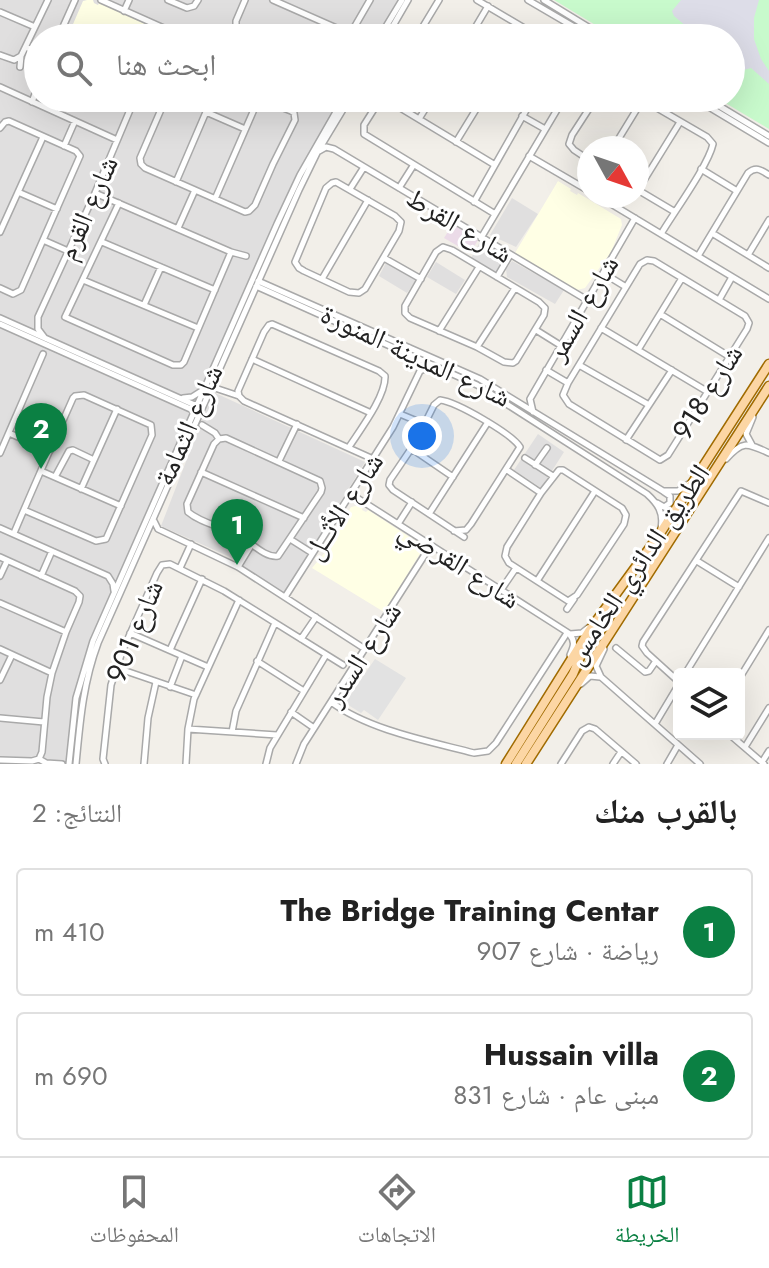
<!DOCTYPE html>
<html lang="ar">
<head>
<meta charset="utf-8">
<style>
  :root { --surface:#fff; --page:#f6f6f6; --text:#222; --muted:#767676; --line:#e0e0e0; --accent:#0b8043 }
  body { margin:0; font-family:Jost,"Noto Naskh Arabic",sans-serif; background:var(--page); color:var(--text); direction:rtl }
  .controls { position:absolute; right:24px; bottom:24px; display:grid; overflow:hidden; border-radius:8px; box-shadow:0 8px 32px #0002 }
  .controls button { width:72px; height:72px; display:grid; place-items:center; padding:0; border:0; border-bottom:2px solid var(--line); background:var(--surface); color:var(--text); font:40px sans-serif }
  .compass { position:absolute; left:577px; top:136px; width:72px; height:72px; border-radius:50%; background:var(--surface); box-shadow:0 8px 32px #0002; rotate:130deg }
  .you { position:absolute; left:422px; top:436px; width:28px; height:28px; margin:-20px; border:6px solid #fff; border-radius:50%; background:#1a73e8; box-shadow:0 0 0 12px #1a73e833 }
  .badge { display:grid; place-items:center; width:52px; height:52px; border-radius:50%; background:var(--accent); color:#fff; font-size:26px; font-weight:700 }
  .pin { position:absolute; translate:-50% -66px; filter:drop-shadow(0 2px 4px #0008) }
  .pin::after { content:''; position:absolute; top:42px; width:28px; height:24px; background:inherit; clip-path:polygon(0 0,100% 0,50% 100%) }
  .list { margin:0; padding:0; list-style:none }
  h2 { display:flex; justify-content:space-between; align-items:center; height:104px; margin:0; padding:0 32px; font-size:34px }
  h2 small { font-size:26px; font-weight:400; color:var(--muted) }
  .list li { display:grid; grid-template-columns:52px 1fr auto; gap:24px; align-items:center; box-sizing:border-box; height:128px; margin:0 16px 16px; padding:0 16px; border:2px solid var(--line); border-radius:8px }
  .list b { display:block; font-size:30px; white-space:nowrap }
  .list p { margin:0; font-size:26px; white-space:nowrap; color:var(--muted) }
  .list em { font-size:26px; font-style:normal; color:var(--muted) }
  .icon { flex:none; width:44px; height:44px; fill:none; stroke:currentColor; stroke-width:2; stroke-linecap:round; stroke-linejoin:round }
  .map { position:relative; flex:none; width:769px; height:764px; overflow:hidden; direction:ltr }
  .search { position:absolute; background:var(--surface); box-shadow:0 8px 32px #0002; left:24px; right:24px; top:24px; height:88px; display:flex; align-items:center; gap:20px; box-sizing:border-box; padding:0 28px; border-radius:44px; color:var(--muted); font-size:30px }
  .sheet { height:392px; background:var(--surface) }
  nav { display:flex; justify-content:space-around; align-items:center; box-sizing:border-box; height:112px; border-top:2px solid var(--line); background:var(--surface); font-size:22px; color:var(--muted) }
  nav a { display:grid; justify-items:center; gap:4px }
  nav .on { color:var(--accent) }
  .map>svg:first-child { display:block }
  .residential { fill:#e0dfdf }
  .industrial { fill:#ebdbe8 }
  .education { fill:#ffffe5 }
  .park { fill:#c8facc }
  .parking { fill:#e2e2e2 }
  .plaza { fill:#dddde8 }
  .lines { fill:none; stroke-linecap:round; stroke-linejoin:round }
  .minor-casing { stroke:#a9a9a9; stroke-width:8 }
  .major-casing { stroke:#a06b00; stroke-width:11 }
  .minor { stroke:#fff; stroke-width:5 }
  .major { stroke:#fcd6a4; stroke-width:8 }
  .labels { text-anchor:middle; stroke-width:6; stroke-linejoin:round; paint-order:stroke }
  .street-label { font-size:28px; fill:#222; stroke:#fff }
</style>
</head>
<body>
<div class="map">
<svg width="769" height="764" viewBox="0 0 769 764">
  <rect width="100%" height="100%" fill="#f2efe9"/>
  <!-- residential -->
  <path class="residential" d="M0,0H407L384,38H38V98H349L302,177L107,623L82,690L76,764H0Z
    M512,198L538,214L516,247L490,235Z
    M481,240L506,255L496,274L471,258Z
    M387,261L417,279L407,293L379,276Z
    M512,261L564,290L555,304L507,277L506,269Z
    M436,262L465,280L456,294L427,277Z
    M213,392L365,462L284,594L230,557L161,526Z
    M538,434L564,452L541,488L514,470Z"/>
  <!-- industrial -->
  <path class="industrial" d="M453,224L478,240L470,253L444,238Z"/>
  <!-- education -->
  <path class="education" d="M87,0H93L94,3L98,5L99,3L156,28L158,35L157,38H67L83,1Z
    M558,181L571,189L570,191L577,195L578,193L621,219L622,225L611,252L585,288L577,290L515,253Z
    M360,505L363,507L362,510L366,512L368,510L420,544L421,552L384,612L312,568L327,550L326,548L351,507Z"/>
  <!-- park -->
  <path class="park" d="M554,0H769V129L717,98H731V38H617Z"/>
  <!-- parking -->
  <path class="parking" d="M375,659L406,678L378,720L364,710L361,713L345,703Z"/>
  <!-- plaza -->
  <path class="plaza" d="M681,0H759L754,18V39L761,59L769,71V84L751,68L740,71L731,64V38H700L674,16L672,11Z"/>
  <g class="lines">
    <defs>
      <path id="minor" d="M101,0L186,38
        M168,0L187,8L194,6L198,0
        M245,0L236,21V27L241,32L255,38
        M273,0L350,34
        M477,0L541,38
        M528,0L593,38
        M544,0L606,38
        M124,11L129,0
        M0,12L35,27
        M58,38L75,0
        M348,38L370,0
        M379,38L402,0
        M386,38L408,0
        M416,38L439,0
        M469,38L488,6
        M520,38L526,29
        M26,47L38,53
        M0,55L14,60L21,56
        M20,67L21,56L48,0
        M0,87L117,140
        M137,98L161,109
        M166,98L140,158L141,164L145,168L245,212L249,211L255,205L273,164L295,120L294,113L291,111L258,98
        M323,98L334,101L342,98
        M381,98L364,125V134L495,214
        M384,98L495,165
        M571,98L589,109
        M640,98L707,137L713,144C708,166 674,212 661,234
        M694,98L769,143
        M706,98L769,136
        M32,102L38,86
        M206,112L245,129
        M522,116L545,129
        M419,119L432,98
        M0,128L5,122L9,121L76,151L80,156L21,290L13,294L0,288
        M456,142L483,98
        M64,146L75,121
        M613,148L643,99
        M319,151L326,147L334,149L587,300
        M529,156L589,191
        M589,160L574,150L569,144L572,135L596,98
        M701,169L737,191
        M176,182L212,98
        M336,182L395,216L401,222L399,231L365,289L359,293L349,292L304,271L299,268L295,262L326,188L332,183Z
        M399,188L413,166
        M350,189L364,167
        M638,190L680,122
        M638,190L675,212
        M18,192L57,209
        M95,193L231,252L246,256
        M598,196L769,299
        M215,199L259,98
        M474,202L533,98
        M119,203L65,317L173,365H181L184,362L231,252
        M178,228L195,190
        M0,232L43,137
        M712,233L769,268
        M481,238L564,98
        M43,240L68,251
        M102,242L215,290
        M443,247L452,250L539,302L545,308L544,315L516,361L513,363L504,362L477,347L410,318L405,313V306L436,252Z
        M748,255L769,220
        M698,256L748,173C756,166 761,170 769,175
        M384,258L421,279
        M647,260L654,261L745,316L749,323L747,329L668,455L660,460L569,404L563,395L568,383L640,264Z
        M603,273L626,287
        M497,277L510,255
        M322,279L368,200
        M83,280L198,328
        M258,281L480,379L663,491H678L690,483
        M256,286L477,385L647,494C658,504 664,513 661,528
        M719,300L732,277
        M144,305L161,267
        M660,314L730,357
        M0,318L197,406
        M0,324L195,411
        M601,328L708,392
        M536,330L560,345
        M439,331L479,267
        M44,337L38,329V317L95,193L135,98
        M477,347L515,288
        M638,350L682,278
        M252,359L371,413
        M579,365L649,405
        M546,370L568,383
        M218,389L239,396L244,401L373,459
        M239,396L238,391L264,332L269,325L272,324L379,371L385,376C386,396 360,430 349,447
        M183,398L192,397L203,390
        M533,412L530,399L635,218
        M400,414L424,424
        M202,425L215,433L219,439L226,438L320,481L322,488L321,492L278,556C265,558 252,543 240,536C224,527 202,524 188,512L187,504L214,444L219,439
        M9,433L50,451
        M626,440L672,370
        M752,445L746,434L753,417
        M412,449L453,477
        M0,453L43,354
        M525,458L553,476
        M726,459C743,440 747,443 769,453
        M279,461L297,424
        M535,465L547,448
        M507,470L541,493
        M559,470H563L622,508L626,515L624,524L577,595L568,601L509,563L505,556L507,547L541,493Z
        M41,471L121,506
        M201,472L304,518
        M55,477L69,451L73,450L94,460
        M81,489L117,409
        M351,494L570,634L582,633L588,628
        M657,503L664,507L670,503V496L664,492
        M429,514L488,422
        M153,519L158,529L238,567L365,649
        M398,524L412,502
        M0,528L108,576L113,584L114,591
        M454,531L466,530L471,524L520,447C512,434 457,402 440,400L434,405L415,443L390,480L389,485L393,490L464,537
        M14,533C33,488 53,443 73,398L75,396L84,395L151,425L152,435L106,539L96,541L24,510
        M290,539L312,553
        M0,557L75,591L80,596L79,602L66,632L52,673L47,697L42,752L39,759
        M697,561L739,587
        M238,567L252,544
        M180,568L191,544
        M0,576L7,561
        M41,576L52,551
        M537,581L595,491
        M501,590L516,568
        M285,597L393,427L420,371L433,365
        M0,603L66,632
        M567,609L574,599
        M130,633L208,667
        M301,639L316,617
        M616,648L645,672L649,671L656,661
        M0,649L52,673
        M604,649L596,666L601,677L700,764
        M170,650L202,579
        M570,655C573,648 576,642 570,635
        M257,661L304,691
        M117,668L196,695
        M685,674L769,538
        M739,679L769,630
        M0,680L12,655
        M679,682L647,653L642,646L643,642L741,491L769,503
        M581,684L590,676L600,677
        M170,687L182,656
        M331,702C369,730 428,741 474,753L488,751L496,743L567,633
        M291,712L314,728
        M0,718L44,722
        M655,724L679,684
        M188,729L277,735
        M232,732L236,711L275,623
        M729,734L764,764
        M745,747L769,708
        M0,760L32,761L39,759L46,763L62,764
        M762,762L769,751
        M69,764L76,698L93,641L277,224L300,175L344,98
        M76,764C80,722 83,683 98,643L299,190L318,151L350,98
        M105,764L103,759L111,685L122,652L157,573L162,565L170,564L224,591L343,665
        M144,764L148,718L156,682
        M186,764L188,729L194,699L239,600
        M266,764L270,748L326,655
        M296,764L304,744L431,545
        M561,764L582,731L589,727L595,729L636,764
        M613,764L621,752
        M667,764L678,745"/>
      <path id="major" d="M506,764L589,631L659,535L769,364
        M516,764L573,674L586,643
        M526,764L769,386"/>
    </defs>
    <!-- minor casing -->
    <use href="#minor" class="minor-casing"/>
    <!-- major casing -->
    <use href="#major" class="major-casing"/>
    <!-- minor -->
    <use href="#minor" class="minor"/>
    <!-- major -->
    <use href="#major" class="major"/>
  </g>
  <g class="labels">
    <!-- street labels -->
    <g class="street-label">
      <text transform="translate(87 208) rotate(-66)" y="10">شارع القرم</text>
      <text transform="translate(460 225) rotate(31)" y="10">شارع القرط</text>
      <text transform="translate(582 308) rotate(-60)" y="10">شارع السمر</text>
      <text transform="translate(416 355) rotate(25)" y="10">شارع المدينة المنورة</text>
      <text transform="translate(707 392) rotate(-58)" y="10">شارع 918</text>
      <text transform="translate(188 425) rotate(-66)" y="10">شارع الثمامة</text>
      <text transform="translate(343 506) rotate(-57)" y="10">شارع الأثــل</text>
      <text transform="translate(460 564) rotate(33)" y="10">شارع القرضي</text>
      <text transform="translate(637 564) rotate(-56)" y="10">الطريق الدائري الخامس</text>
      <text transform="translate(134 631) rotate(-68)" y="10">شارع 901</text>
      <text transform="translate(362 654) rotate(-57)" y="10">شارع السدر</text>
    </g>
  </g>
</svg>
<div class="controls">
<button><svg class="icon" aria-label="layers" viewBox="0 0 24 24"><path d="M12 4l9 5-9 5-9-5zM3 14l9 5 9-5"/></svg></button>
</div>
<svg class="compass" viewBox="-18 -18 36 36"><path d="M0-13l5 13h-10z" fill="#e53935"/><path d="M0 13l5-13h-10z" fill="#767676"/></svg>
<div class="you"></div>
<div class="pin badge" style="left:237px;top:565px">1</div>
<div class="pin badge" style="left:41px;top:469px">2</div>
<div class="search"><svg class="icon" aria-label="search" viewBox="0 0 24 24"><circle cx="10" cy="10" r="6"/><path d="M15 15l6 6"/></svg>ابحث هنا</div>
</div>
<section class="sheet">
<h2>بالقرب منك<small>النتائج: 2</small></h2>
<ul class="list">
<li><span class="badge">1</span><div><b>The Bridge Training Centar</b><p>رياضة · شارع 907</p></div><em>410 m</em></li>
<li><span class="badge">2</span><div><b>Hussain villa</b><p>مبنى عام · شارع 831</p></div><em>690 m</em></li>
</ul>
</section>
<nav>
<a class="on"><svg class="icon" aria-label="map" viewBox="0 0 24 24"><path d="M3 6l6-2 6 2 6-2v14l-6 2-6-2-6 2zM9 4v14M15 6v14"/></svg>الخريطة</a>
<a><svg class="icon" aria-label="directions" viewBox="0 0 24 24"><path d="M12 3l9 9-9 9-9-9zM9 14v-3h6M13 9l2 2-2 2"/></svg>الاتجاهات</a>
<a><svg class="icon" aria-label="saved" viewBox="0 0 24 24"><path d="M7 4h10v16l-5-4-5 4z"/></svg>المحفوظات</a>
</nav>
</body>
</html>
